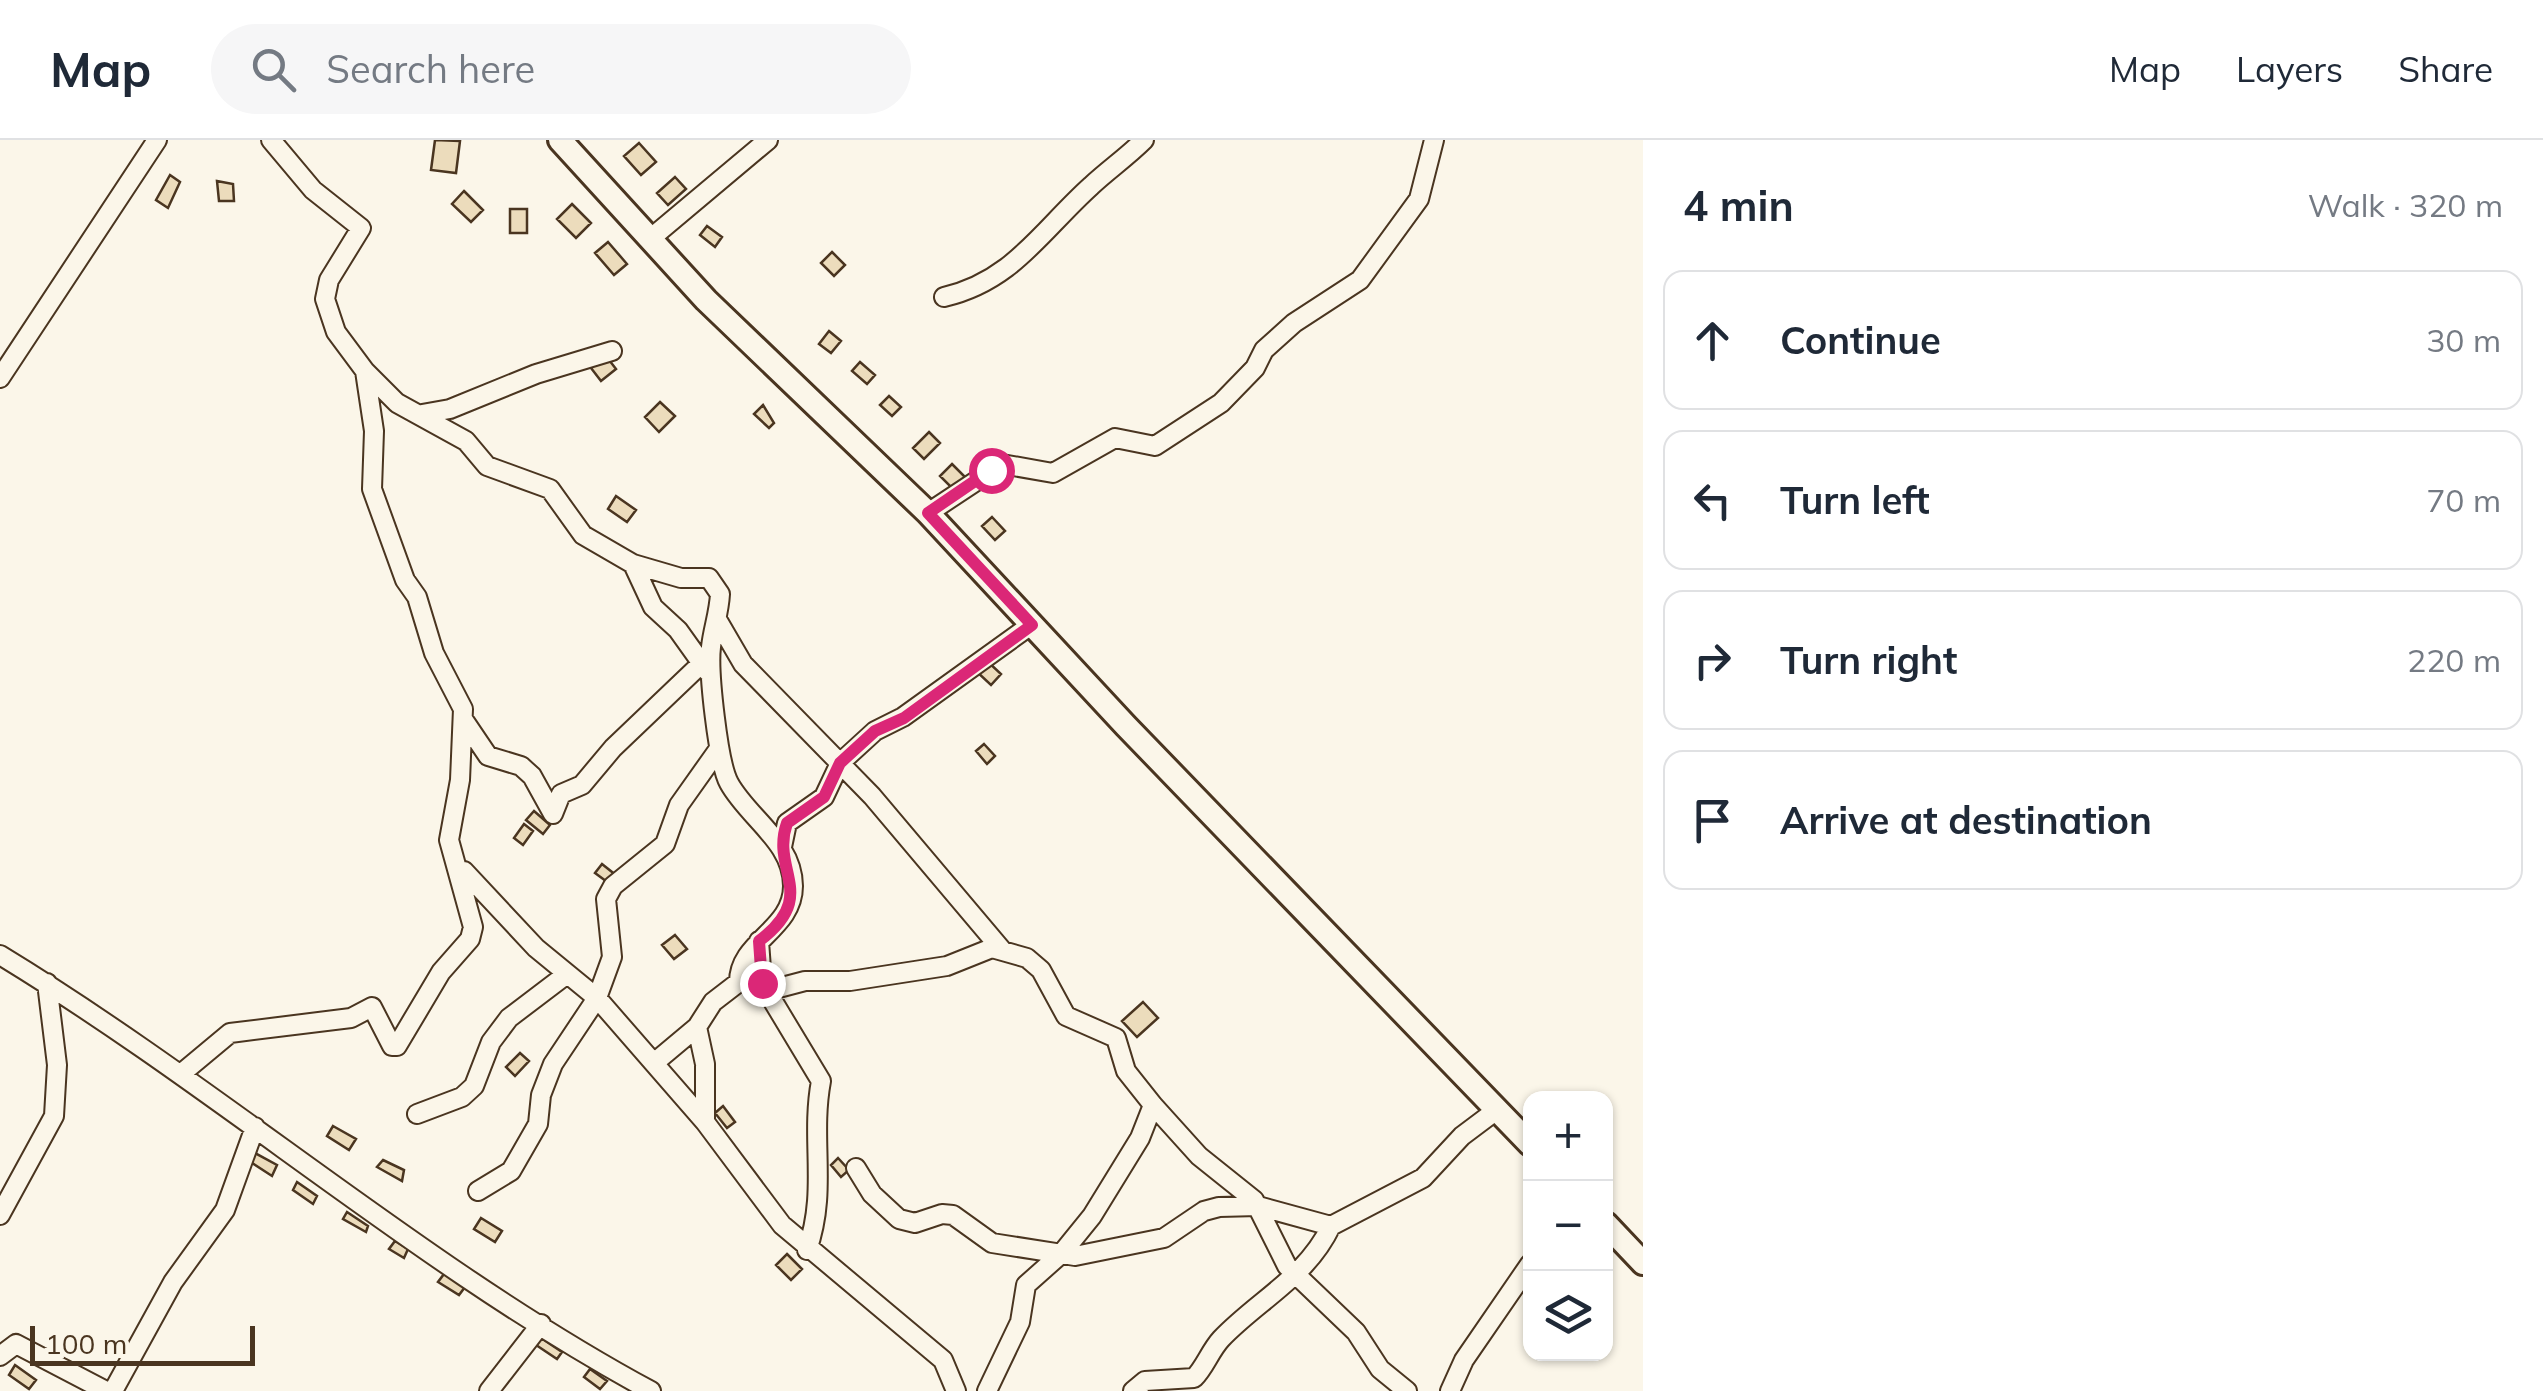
<!DOCTYPE html>
<html lang="en">
<head>
<meta charset="utf-8">
<style>
  :root { --surface:#fff; --page:#f6f6f7; --text:#1f2937; --muted:#747a83; --line:#e0e1e3 }
  body { margin:0; font-family:Mulish,sans-serif; background:var(--page); color:var(--text) }
  .controls { position:absolute; right:30px; bottom:30px; display:grid; overflow:hidden; border-radius:20px; box-shadow:0 2px 8px #0004 }
  .controls button { width:90px; height:90px; display:grid; place-items:center; padding:0; border:0; border-bottom:2px solid var(--line); background:var(--surface); color:var(--text); font:50px sans-serif }
  .scale { position:absolute; left:30px; bottom:25px; width:225px; box-sizing:border-box; padding-left:10px; border:5px solid #4a3520; border-top:0; font-size:28px; line-height:35px; white-space:nowrap; color:#4a3520; -webkit-text-stroke:8px #fbf6e9; paint-order:stroke }
  .stop { position:absolute; width:30px; height:30px; margin:-22px; border:8px solid #db2777; border-radius:50%; background:#fff }
  .stop.end { background:#db2777; border-color:#fff; box-shadow:0 2px 10px #0008 }
  .list { margin:0; padding:0; list-style:none }
  h2 { display:flex; justify-content:space-between; align-items:center; height:130px; margin:0; padding:0 40px; font-size:42px }
  h2 small { font-size:32px; font-weight:400; color:var(--muted) }
  .list li { display:grid; grid-template-columns:65px 1fr auto; gap:30px; align-items:center; box-sizing:border-box; height:140px; margin:0 20px 20px; padding:0 20px; border:2px solid var(--line); border-radius:20px }
  .list b { display:block; font-size:38px; white-space:nowrap }
  .list em { font-size:32px; font-style:normal; color:var(--muted) }
  .icon { flex:none; width:55px; height:55px; fill:none; stroke:currentColor; stroke-width:2; stroke-linecap:round; stroke-linejoin:round }
  .map { position:relative; flex:none; width:1643px; height:1251px; overflow:hidden }
  header { display:flex; align-items:center; gap:60px; box-sizing:border-box; height:140px; padding:0 50px; background:var(--surface); border-bottom:2px solid var(--line) }
  header strong { font-size:48px }
  nav { display:flex; gap:55px; margin-inline-start:auto; font-size:35px }
  .search { width:700px; height:90px; background:var(--page); display:flex; align-items:center; gap:25px; box-sizing:border-box; padding:0 35px; border-radius:55px; color:var(--muted); font-size:38px }
  main { display:flex }
  aside { flex:1; background:var(--surface) }
  .map>svg:first-child { display:block }
  .building { fill:#ecdcbc; stroke:#4a3520; stroke-width:2.5 }
  .lines { fill:none; stroke-linecap:round; stroke-linejoin:round }
  .minor-casing { stroke:#4a3520; stroke-width:22 }
  .major-casing { stroke:#4a3520; stroke-width:28 }
  .minor { stroke:#fbf6e9; stroke-width:18 }
  .major { stroke:#fbf6e9; stroke-width:22 }
  .route { stroke:#db2777; stroke-width:12 }
</style>
</head>
<body>
<header>
<strong>Map</strong>
<div class="search"><svg class="icon" aria-label="search" viewBox="0 0 24 24"><circle cx="10" cy="10" r="6"/><path d="M15 15l6 6"/></svg>Search here</div>
<nav><a>Map</a><a>Layers</a><a>Share</a></nav>
</header>
<main>
<div class="map">
<svg width="1643" height="1251" viewBox="0 0 1643 1251">
  <rect width="100%" height="100%" fill="#fbf6e9"/>
  <!-- building -->
  <path class="building" d="M435,0L460,1L456,33L431,30Z
    M639,3L656,22L641,35L624,16Z
    M170,35L180,42L168,68L156,60Z
    M675,37L686,49L668,65L657,53Z
    M217,41L233,44L234,61H219Z
    M464,51L483,70L471,82L452,64Z
    M572,64L591,83L576,98L557,79Z
    M510,69H527V93H510Z
    M707,86L722,97L715,107L700,95Z
    M608,102L627,124L614,135L595,113Z
    M832,112L845,125L834,136L821,123Z
    M829,191L841,201L831,213L819,204Z
    M606,216L616,229L601,241L591,228Z
    M860,222L875,235L867,244L852,231Z
    M889,256L901,267L892,276L880,265Z
    M660,262L675,276L659,292L645,277Z
    M763,265L774,283L769,288L754,274Z
    M929,292L940,303L924,319L913,308Z
    M952,324L967,339L955,351L940,336Z
    M616,356L636,370L627,382L608,369Z
    M992,377L1005,391L995,400L982,386Z
    M986,520L1001,534L991,545L976,531Z
    M984,604L995,616L987,624L976,611Z
    M534,671L550,685L543,694L526,680Z
    M524,684L533,691L523,705L514,698Z
    M602,724L617,736L610,744L595,733Z
    M675,795L687,809L674,819L662,805Z
    M1143,862L1158,878L1137,897L1122,881Z
    M520,913L529,921L515,936L506,927Z
    M723,966L735,982L727,988L715,973Z
    M333,986L356,999L349,1010L327,996Z
    M253,1012L277,1025L272,1036L249,1021Z
    M838,1018L849,1030L841,1037L831,1025Z
    M383,1020L404,1030L402,1041L377,1027Z
    M297,1042L317,1056L313,1064L293,1050Z
    M347,1072L368,1086L366,1092L343,1079Z
    M481,1078L502,1091L495,1102L474,1089Z
    M395,1101L408,1109L404,1118L389,1109Z
    M787,1114L802,1129L791,1140L776,1125Z
    M444,1134L465,1147L459,1155L438,1142Z
    M541,1198L562,1212L557,1219L536,1205Z
    M15,1225L36,1240L29,1249L9,1235Z
    M590,1229L607,1241L600,1249L584,1237Z"/>
  <g class="lines">
    <defs>
      <path id="minor" d="M650,99L768,0
        M944,157C1013,141 1041,91 1091,46C1108,30 1127,17 1144,0
        M365,231L397,263L466,301L487,326L550,349L583,395L633,424L681,438H709L720,454C719,473 713,489 711,507C708,531 718,623 729,643C748,678 793,702 793,746C793,790 739,801 739,842L713,862L697,887L654,923
        M0,238L157,0
        M422,274L450,269L536,234L612,211
        M928,373L1002,324L1053,333L1115,298L1155,306L1221,263L1255,228L1264,210L1294,183L1360,140L1419,59L1434,0
        M633,424L653,467L678,490L708,532
        M718,481L743,524L872,656L1002,810
        M463,579L488,616L521,626L532,636L553,674L561,654L582,645L613,608L701,524
        M782,707L787,683L824,657L840,623L875,591L903,577L1031,485
        M464,731L536,808L597,858L705,982L782,1085L943,1220L956,1251
        M759,801L762,843L821,941C810,1000 828,1051 807,1110
        M0,815C222,950 423,1128 651,1251
        M767,851L805,841H850L947,826L992,808L1027,818L1041,830L1066,876L1116,898L1126,931L1153,965L1199,1016L1254,1060L1287,1126L1356,1192L1380,1229L1407,1251
        M697,887L705,924V982
        M182,933L230,893L351,878L372,867L392,906H397L441,832L470,799L473,787L449,700L460,640L463,569L434,513L417,457L405,440L372,349L374,291L365,231L336,192L325,159L329,140L361,88L313,50L271,0
        M417,974L462,957L474,946L491,902L509,878L567,834
        M856,1028L872,1054L899,1079L915,1083L942,1074L953,1075L992,1103L1075,1116L1164,1098L1204,1071L1219,1067L1258,1066L1331,1086L1423,1038L1462,996L1498,969
        M478,1051L511,1031L538,984L541,955L553,924L597,858L612,817L606,759L613,746L665,704L679,665L718,610
        M0,1075L54,976L57,925L47,843
        M0,1216L16,1204L106,1251
        M113,1251L173,1142L225,1070L255,987
        M489,1251L541,1184
        M987,1251L1020,1182L1026,1145L1062,1113L1092,1076L1140,998L1153,965
        M1133,1251L1145,1241L1194,1238C1205,1227 1210,1211 1221,1199C1258,1160 1306,1138 1331,1086
        M1450,1251L1464,1220L1530,1124"/>
      <path id="major" d="M560,0L706,160L928,373L1126,586L1530,1004
        M1606,1084L1643,1123"/>
    </defs>
    <!-- minor casing -->
    <use href="#minor" class="minor-casing"/>
    <!-- major casing -->
    <use href="#major" class="major-casing"/>
    <!-- minor -->
    <use href="#minor" class="minor"/>
    <!-- major -->
    <use href="#major" class="major"/>
  </g>
  <g class="lines">
    <!-- route -->
    <path class="route" d="M762,843L759,801C820,755 770,731 787,683L824,657L840,623L875,591L904,578L1032,485L928,373L991,330"/>
  </g>
</svg>
<div class="controls">
<button>+</button>
<button>−</button>
<button><svg class="icon" aria-label="layers" viewBox="0 0 24 24"><path d="M12 4l9 5-9 5-9-5zM3 14l9 5 9-5"/></svg></button>
</div>
<div class="scale">100 m</div>
<div class="stop" style="left:991px;top:330px"></div>
<div class="stop end" style="left:762px;top:843px"></div>
</div>
<aside>
<h2>4 min<small>Walk · 320 m</small></h2>
<ul class="list">
<li><svg class="icon" aria-label="ahead" viewBox="0 0 24 24"><path d="M12 20V5M6 11l6-6 6 6"/></svg><div><b>Continue</b></div><em>30 m</em></li>
<li><svg class="icon" aria-label="left" viewBox="0 0 24 24"><path d="M17 20v-9H6M10 6l-5 5 5 5"/></svg><div><b>Turn left</b></div><em>70 m</em></li>
<li><svg class="icon" aria-label="right" viewBox="0 0 24 24"><path d="M7 20v-9h11M14 6l5 5-5 5"/></svg><div><b>Turn right</b></div><em>220 m</em></li>
<li><svg class="icon" aria-label="arrive" viewBox="0 0 24 24"><path d="M6 21V4h12l-3 4 3 4H6"/></svg><div><b>Arrive at destination</b></div></li>
</ul>
</aside>
</main>
</body>
</html>
